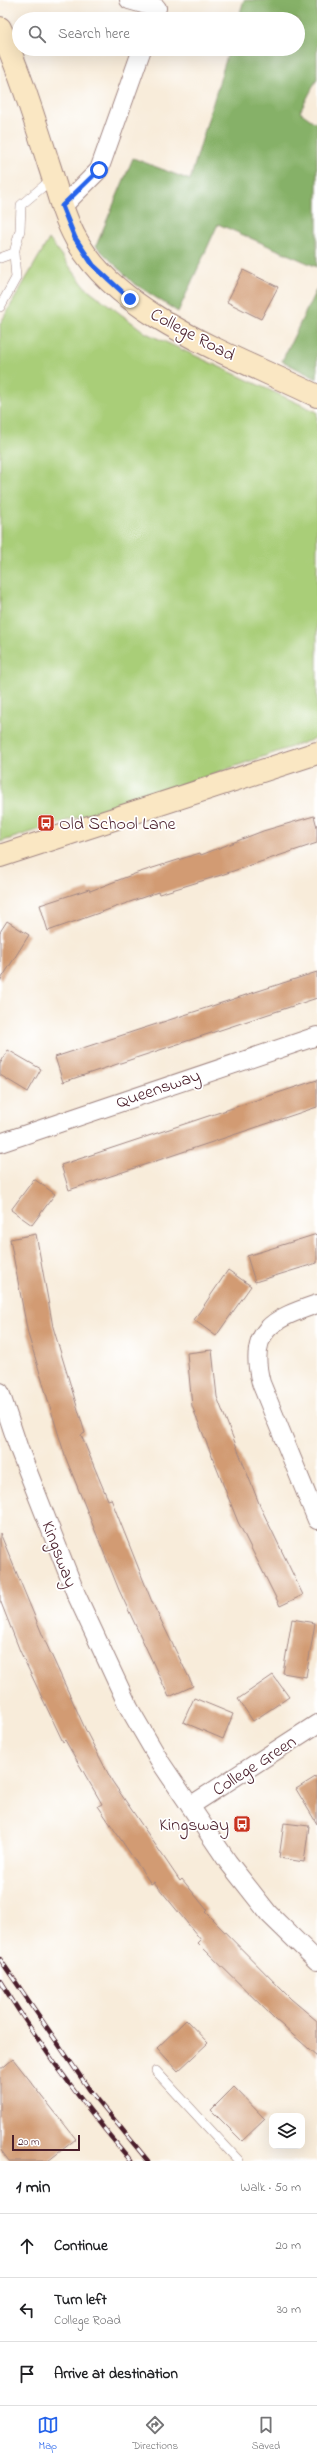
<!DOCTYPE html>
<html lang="en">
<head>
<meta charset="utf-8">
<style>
  :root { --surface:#fff; --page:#f2f2f2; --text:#202124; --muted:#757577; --line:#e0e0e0; --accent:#2563eb }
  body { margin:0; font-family:"Indie Flower",sans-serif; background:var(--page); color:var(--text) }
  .controls { position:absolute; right:12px; bottom:12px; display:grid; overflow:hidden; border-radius:8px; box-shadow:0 4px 16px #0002 }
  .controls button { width:36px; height:36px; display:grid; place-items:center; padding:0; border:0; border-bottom:1px solid var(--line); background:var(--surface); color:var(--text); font:20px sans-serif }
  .scale { position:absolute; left:12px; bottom:10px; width:68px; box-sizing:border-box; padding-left:4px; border:2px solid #4a1f2b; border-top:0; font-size:11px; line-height:14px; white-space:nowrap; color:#4a1f2b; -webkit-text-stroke:3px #fff; paint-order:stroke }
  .stop { position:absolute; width:12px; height:12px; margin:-9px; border:3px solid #2563eb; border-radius:50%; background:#fff }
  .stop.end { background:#2563eb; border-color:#fff; box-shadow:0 1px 4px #0008 }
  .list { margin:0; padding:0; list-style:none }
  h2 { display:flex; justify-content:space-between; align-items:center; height:52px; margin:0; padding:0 16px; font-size:17px }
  h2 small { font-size:13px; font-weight:400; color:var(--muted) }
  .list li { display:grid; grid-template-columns:26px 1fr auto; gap:12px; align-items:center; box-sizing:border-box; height:64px; padding:0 16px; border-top:1px solid var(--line) }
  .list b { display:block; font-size:15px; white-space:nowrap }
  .list p { margin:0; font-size:13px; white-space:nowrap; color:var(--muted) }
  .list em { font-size:13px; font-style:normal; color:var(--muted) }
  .icon { flex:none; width:22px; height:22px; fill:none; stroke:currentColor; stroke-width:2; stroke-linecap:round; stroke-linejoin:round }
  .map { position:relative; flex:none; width:317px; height:2161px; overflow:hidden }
  .search { position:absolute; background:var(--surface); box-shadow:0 4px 16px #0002; left:12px; right:12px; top:12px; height:44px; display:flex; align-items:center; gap:10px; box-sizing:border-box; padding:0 14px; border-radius:22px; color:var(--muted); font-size:15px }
  .sheet { height:244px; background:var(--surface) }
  nav { display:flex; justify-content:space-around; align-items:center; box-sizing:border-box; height:56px; border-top:1px solid var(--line); background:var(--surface); font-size:11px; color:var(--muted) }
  nav a { display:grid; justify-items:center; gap:2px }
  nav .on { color:var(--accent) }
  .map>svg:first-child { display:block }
  .green { fill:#a9ce78; stroke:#7a7652 }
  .forest { fill:#86b168; stroke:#68684a }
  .building { fill:#d29b73 }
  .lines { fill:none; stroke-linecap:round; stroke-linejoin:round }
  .lane-casing { stroke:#a18682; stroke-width:10 }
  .street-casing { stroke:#a18682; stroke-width:20 }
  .secondary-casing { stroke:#a18682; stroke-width:24 }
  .lane { stroke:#fff; stroke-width:9 }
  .street { stroke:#fff; stroke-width:18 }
  .secondary { stroke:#fae7c3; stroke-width:22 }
  .rail-casing { stroke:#4a1f2b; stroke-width:4.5 }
  .rail { stroke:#fff; stroke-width:3; stroke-dasharray:9; stroke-linecap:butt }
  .route { stroke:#2563eb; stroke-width:5 }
  .labels { text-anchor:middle; stroke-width:3.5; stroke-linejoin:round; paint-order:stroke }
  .street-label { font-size:18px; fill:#4a1f2b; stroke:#fff }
  .poi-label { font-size:18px; fill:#4a1f2b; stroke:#fff; text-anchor:start }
</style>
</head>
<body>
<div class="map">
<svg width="317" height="2161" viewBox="0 0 317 2161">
  <rect width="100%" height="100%" fill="#fff"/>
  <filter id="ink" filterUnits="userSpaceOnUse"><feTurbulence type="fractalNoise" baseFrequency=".025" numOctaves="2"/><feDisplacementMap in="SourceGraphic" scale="8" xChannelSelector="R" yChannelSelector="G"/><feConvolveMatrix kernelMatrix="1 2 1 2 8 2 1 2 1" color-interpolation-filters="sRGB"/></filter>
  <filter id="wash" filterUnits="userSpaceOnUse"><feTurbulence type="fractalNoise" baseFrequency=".012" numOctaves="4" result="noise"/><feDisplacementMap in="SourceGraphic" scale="16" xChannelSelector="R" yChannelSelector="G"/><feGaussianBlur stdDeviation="0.9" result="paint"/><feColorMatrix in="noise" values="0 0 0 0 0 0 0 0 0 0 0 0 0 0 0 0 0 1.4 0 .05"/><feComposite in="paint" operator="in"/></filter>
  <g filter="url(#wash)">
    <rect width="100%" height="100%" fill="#f8ecda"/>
    <!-- green -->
    <path class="green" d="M49,239L85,287L146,333L317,412V738L210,775L0,842V324Z"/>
    <!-- forest -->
    <path class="forest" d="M244,0H317V79L300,112L317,124V267L218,224L178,312L132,282L96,246L133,158L190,180L229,49H298V19H238Z
      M317,288V379L282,361Z"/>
    <g id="blocks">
      <!-- building -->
      <path class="building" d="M243,270L278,287L261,319L227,302Z
        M314,816L317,827V843L221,875L159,894L158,892L48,931L40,905L89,889L90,891L137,873L200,853L201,855L263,831Z
        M7,921L29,935L0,981V932Z
        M317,972V998L63,1082L55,1057Z
        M8,1050L41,1069L28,1092L0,1075V1064Z
        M317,1080V1107L69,1190L61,1165Z
        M34,1179L55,1194L32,1225L11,1210Z
        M36,1234L53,1327L85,1433L81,1435L108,1500L111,1499L152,1602L193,1686L169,1697L119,1590L65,1456L28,1334L10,1239Z
        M317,1234V1263L255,1282L247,1256Z
        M228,1270L251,1286L216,1336L194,1320Z
        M212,1350L217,1397L260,1506L303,1595L280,1606L238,1522L192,1406L187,1353Z
        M0,1533L45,1641L88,1735L112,1781L180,1881L182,1879L207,1910L205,1912L291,1999L317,2021V2056L276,2020L198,1943L201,1940L154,1882L151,1884L98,1806L102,1804L65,1740L63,1742L20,1651L0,1600Z
        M292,1619L315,1623L306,1677L283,1673Z
        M273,1675L289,1697L253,1721L238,1699Z
        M194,1698L233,1714L223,1739L183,1722Z
        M317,1776V1824L296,1789Z
        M284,1823L309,1826L304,1862L279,1858Z
        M186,2020L208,2043L178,2071L157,2048Z
        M13,2059L76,2139L48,2161H9L0,2149V2070Z
        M234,2087L265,2119L242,2141L211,2110Z"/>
    </g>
  </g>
  <g filter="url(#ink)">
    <use href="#blocks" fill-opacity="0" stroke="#a18682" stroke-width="1"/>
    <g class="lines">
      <defs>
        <path id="lane" d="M0,258L14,253L20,230L21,205L52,179
          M0,307L16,278L14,253
          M156,2071L239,2161"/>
        <path id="street" d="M129,0L157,8
          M63,206L99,170L142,49
          M0,1143L317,1036
          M317,1304C273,1319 247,1330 261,1383L317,1520
          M0,1392L19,1449L76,1594L129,1708L161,1763L228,1862L269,1914L317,1961
          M190,1806L317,1724"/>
        <path id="secondary" d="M0,28C20,72 34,118 49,165C57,189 63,216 76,239C118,317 240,358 317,396
          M0,856L317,753"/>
      </defs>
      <!-- lane casing -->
      <use href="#lane" class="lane-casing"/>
      <!-- street casing -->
      <use href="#street" class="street-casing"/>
      <!-- secondary casing -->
      <use href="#secondary" class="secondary-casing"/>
      <!-- lane -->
      <use href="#lane" class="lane"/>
      <!-- street -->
      <use href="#street" class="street"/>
      <!-- secondary -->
      <use href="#secondary" class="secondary"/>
      <defs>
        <path id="rail" d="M0,1959L89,2089L148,2161
          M0,1981C39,2044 83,2105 131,2161"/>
      </defs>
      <!-- rail casing -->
      <use href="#rail" class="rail-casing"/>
      <!-- rail -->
      <use href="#rail" class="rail"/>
    </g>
  </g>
  <g class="lines" filter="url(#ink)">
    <!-- route -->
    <path class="route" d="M99,170L62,206L75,238L93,265L130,299"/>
  </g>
  <!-- icons -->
  <defs>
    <symbol id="bus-square" viewBox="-11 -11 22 22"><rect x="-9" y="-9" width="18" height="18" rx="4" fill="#c8321e" stroke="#fff"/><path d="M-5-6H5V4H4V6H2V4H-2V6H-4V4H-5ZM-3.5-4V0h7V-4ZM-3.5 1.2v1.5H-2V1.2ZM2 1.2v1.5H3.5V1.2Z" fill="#fff"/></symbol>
  </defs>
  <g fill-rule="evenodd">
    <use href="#bus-square" x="36" y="813" width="20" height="20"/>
    <use href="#bus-square" x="232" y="1814" width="20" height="20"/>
  </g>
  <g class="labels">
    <!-- street labels -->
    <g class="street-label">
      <text transform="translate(193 334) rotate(28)" y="6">College Road</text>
      <text transform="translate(158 1088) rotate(-19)" y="6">Queensway</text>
      <text transform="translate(60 1554) rotate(69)" y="6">Kingsway</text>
      <text transform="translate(254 1765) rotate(-33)" y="6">College Green</text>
    </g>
    <!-- poi labels -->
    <g class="poi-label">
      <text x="59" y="829">Old School Lane</text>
      <text x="229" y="1830" text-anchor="end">Kingsway</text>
    </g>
  </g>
</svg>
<div class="controls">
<button><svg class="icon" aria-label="layers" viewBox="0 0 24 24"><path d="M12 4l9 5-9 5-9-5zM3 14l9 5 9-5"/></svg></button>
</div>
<div class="scale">20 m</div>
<div class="stop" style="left:99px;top:170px"></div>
<div class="stop end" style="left:130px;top:299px"></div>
<div class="search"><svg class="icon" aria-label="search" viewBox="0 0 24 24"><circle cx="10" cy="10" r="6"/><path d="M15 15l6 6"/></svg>Search here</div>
</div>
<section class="sheet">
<h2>1 min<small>Walk · 50 m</small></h2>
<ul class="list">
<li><svg class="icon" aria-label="ahead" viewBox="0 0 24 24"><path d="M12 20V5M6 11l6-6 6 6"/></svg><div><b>Continue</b></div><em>20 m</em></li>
<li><svg class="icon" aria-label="left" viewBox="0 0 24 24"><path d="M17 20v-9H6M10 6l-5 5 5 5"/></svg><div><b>Turn left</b><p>College Road</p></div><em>30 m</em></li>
<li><svg class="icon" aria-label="arrive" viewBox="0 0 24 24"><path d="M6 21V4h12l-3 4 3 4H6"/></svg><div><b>Arrive at destination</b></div></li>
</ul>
</section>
<nav>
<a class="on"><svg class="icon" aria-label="map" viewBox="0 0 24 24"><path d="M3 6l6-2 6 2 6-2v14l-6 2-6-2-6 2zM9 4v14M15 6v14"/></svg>Map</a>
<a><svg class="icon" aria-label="directions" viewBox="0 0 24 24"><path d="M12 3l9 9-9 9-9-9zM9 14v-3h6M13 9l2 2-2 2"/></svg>Directions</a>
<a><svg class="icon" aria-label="saved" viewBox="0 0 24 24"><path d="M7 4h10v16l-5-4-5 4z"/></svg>Saved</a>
</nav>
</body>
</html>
